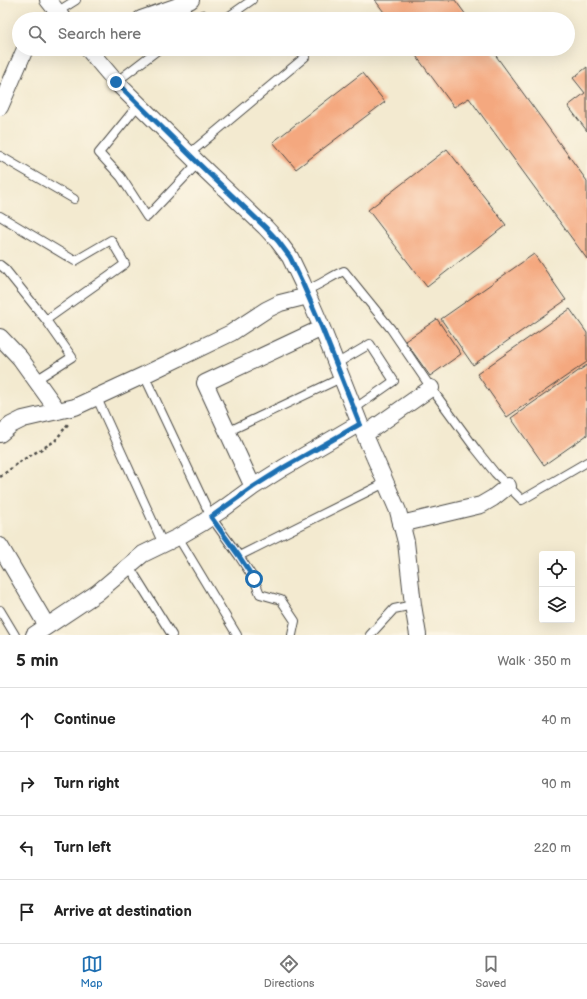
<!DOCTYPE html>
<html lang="en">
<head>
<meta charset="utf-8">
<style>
  :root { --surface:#fff; --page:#f6f6f6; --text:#222; --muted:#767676; --line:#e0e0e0; --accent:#1f6fb2 }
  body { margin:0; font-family:"Balsamiq Sans",sans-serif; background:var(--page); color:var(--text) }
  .controls { position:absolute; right:12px; bottom:12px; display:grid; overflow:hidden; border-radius:4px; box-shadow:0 4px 16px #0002 }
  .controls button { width:36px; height:36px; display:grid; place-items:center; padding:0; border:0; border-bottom:1px solid var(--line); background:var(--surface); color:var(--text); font:20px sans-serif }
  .stop { position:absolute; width:12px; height:12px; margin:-9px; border:3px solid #1f6fb2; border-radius:50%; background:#fff }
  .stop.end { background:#1f6fb2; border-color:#fff; box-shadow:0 1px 4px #0008 }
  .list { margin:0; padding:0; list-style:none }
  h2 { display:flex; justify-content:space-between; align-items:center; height:52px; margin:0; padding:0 16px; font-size:17px }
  h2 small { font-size:13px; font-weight:400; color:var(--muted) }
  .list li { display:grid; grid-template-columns:26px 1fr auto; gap:12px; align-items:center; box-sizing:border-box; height:64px; padding:0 16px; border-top:1px solid var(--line) }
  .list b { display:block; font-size:15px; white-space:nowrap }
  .list em { font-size:13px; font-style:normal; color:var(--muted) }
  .icon { flex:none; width:22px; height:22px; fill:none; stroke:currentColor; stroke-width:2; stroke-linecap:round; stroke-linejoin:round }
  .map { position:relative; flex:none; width:587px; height:635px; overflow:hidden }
  .search { position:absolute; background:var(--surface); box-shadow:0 4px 16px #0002; left:12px; right:12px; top:12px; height:44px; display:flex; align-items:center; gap:10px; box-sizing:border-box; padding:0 14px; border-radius:22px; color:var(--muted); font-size:15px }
  .sheet { height:308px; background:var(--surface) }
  nav { display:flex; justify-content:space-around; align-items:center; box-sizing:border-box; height:56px; border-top:1px solid var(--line); background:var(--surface); font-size:11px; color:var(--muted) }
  nav a { display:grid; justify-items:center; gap:2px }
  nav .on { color:var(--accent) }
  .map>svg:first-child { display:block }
  .building { fill:#f4a87f }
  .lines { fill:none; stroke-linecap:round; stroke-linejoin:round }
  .lane-casing { stroke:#494844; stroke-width:10 }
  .street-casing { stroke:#494844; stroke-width:18 }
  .path { stroke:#494844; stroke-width:2.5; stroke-dasharray:3 3; stroke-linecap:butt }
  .lane { stroke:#fff; stroke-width:8 }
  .street { stroke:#fff; stroke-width:16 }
  .route { stroke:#1f6fb2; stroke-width:5 }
</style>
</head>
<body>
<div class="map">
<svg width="587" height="635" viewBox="0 0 587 635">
  <rect width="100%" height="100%" fill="#fcf5e5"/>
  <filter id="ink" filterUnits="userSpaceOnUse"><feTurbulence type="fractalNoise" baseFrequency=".025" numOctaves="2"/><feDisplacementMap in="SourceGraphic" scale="8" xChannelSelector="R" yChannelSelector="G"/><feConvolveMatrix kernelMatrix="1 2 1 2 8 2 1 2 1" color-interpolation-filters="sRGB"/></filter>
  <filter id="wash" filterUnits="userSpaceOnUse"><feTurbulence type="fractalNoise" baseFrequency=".012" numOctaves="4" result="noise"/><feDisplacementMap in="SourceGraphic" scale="16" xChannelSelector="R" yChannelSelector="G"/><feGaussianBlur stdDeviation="0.9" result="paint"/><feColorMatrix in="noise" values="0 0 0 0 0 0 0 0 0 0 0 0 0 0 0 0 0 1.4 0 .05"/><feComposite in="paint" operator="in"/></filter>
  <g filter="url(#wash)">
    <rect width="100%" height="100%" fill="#f3ead0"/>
    <g id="blocks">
      <!-- building -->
      <path class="building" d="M375,0H455L469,19H389Z
        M411,49H491L587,181V259L469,98L454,107Z
        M587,67V131L568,106L585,93L573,78Z
        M362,73L385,102L296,169L273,142Z
        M447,149L506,225L427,287L368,210Z
        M534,254L566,300L473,365L441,319Z
        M570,309L587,333V362L507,417L477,374Z
        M437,319L461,354L430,376L405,341Z
        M587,365V435L544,465L511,418Z"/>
    </g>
  </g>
  <g filter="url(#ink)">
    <use href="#blocks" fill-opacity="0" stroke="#494844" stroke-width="1"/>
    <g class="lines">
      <defs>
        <path id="lane" d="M57,12L76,0
          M198,19L203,15L208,19
          M225,19L252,0
          M116,82L159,49
          M139,104L99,153L121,177L147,217L198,163
          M189,154L305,57
          M0,156L74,199
          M0,216L75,261L111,240L125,264L46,320
          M0,265L5,269L46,320L72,357L36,380
          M306,290C319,286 331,276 344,271L391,329L431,388L475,448L495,473L522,500L587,462
          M336,364L370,344L394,381L354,409
          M144,375L211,517L239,556L254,579L260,594L281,600L295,621L292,635
          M96,396L163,544
          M227,432L341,378
          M178,537L237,635
          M239,556L385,483
          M129,566L172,635
          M0,610L15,635
          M370,635L394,609L413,605"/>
        <path id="street" d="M48,0L63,19
          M141,19L178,6L191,0
          M88,49L116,82L198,163L265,227L278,241L290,257L302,282L322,328L360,424L398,511L406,542L413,605L418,635
          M0,107L25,49
          M0,337L20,358L58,411
          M364,433L371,430L431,388
          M0,434L11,425L23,419L75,407L144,375L231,333L266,310L280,303L308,296
          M253,487L205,383L322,328
          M401,524L481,505L493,498L508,486
          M0,546L47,626
          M34,635L97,593L143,554L178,537L202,523L223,509L253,487L283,468L353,427L360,424"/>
      </defs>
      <!-- lane casing -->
      <use href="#lane" class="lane-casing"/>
      <!-- street casing -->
      <use href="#street" class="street-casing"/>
      <!-- path -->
      <path class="path" d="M0,477L21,461L55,441L68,424"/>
      <!-- lane -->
      <use href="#lane" class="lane"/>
      <!-- street -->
      <use href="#street" class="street"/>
    </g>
  </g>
  <g class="lines" filter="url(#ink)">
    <!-- route -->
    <path class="route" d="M116,82L198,163L265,227L278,241L290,257L302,282L322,328L360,424L283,468L253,487L211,517L239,556L254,579"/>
  </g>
</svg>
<div class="controls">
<button><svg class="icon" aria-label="locate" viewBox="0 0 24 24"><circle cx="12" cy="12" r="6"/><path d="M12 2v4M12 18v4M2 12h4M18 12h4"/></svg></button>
<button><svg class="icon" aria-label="layers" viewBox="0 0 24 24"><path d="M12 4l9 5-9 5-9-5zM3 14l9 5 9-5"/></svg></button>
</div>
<div class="stop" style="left:254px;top:579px"></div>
<div class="stop end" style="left:116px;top:82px"></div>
<div class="search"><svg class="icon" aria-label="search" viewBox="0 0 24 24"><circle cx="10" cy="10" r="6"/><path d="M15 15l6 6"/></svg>Search here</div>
</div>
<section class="sheet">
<h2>5 min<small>Walk · 350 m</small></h2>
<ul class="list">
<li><svg class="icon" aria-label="ahead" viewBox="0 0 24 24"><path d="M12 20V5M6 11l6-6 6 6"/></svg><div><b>Continue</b></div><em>40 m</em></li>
<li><svg class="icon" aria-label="right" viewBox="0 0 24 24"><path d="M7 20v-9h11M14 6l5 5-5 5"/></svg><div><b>Turn right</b></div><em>90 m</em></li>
<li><svg class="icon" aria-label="left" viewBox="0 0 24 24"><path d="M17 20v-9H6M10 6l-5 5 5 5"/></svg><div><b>Turn left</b></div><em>220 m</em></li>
<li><svg class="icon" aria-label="arrive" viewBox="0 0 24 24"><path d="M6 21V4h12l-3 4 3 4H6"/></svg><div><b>Arrive at destination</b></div></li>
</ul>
</section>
<nav>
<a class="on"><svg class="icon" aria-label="map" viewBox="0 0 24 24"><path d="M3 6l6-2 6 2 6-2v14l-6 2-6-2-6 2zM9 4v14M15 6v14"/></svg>Map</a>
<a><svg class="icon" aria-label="directions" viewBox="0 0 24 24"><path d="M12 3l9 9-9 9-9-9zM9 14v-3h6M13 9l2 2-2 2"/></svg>Directions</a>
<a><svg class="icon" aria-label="saved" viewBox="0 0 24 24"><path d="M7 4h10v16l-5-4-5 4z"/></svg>Saved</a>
</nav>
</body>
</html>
